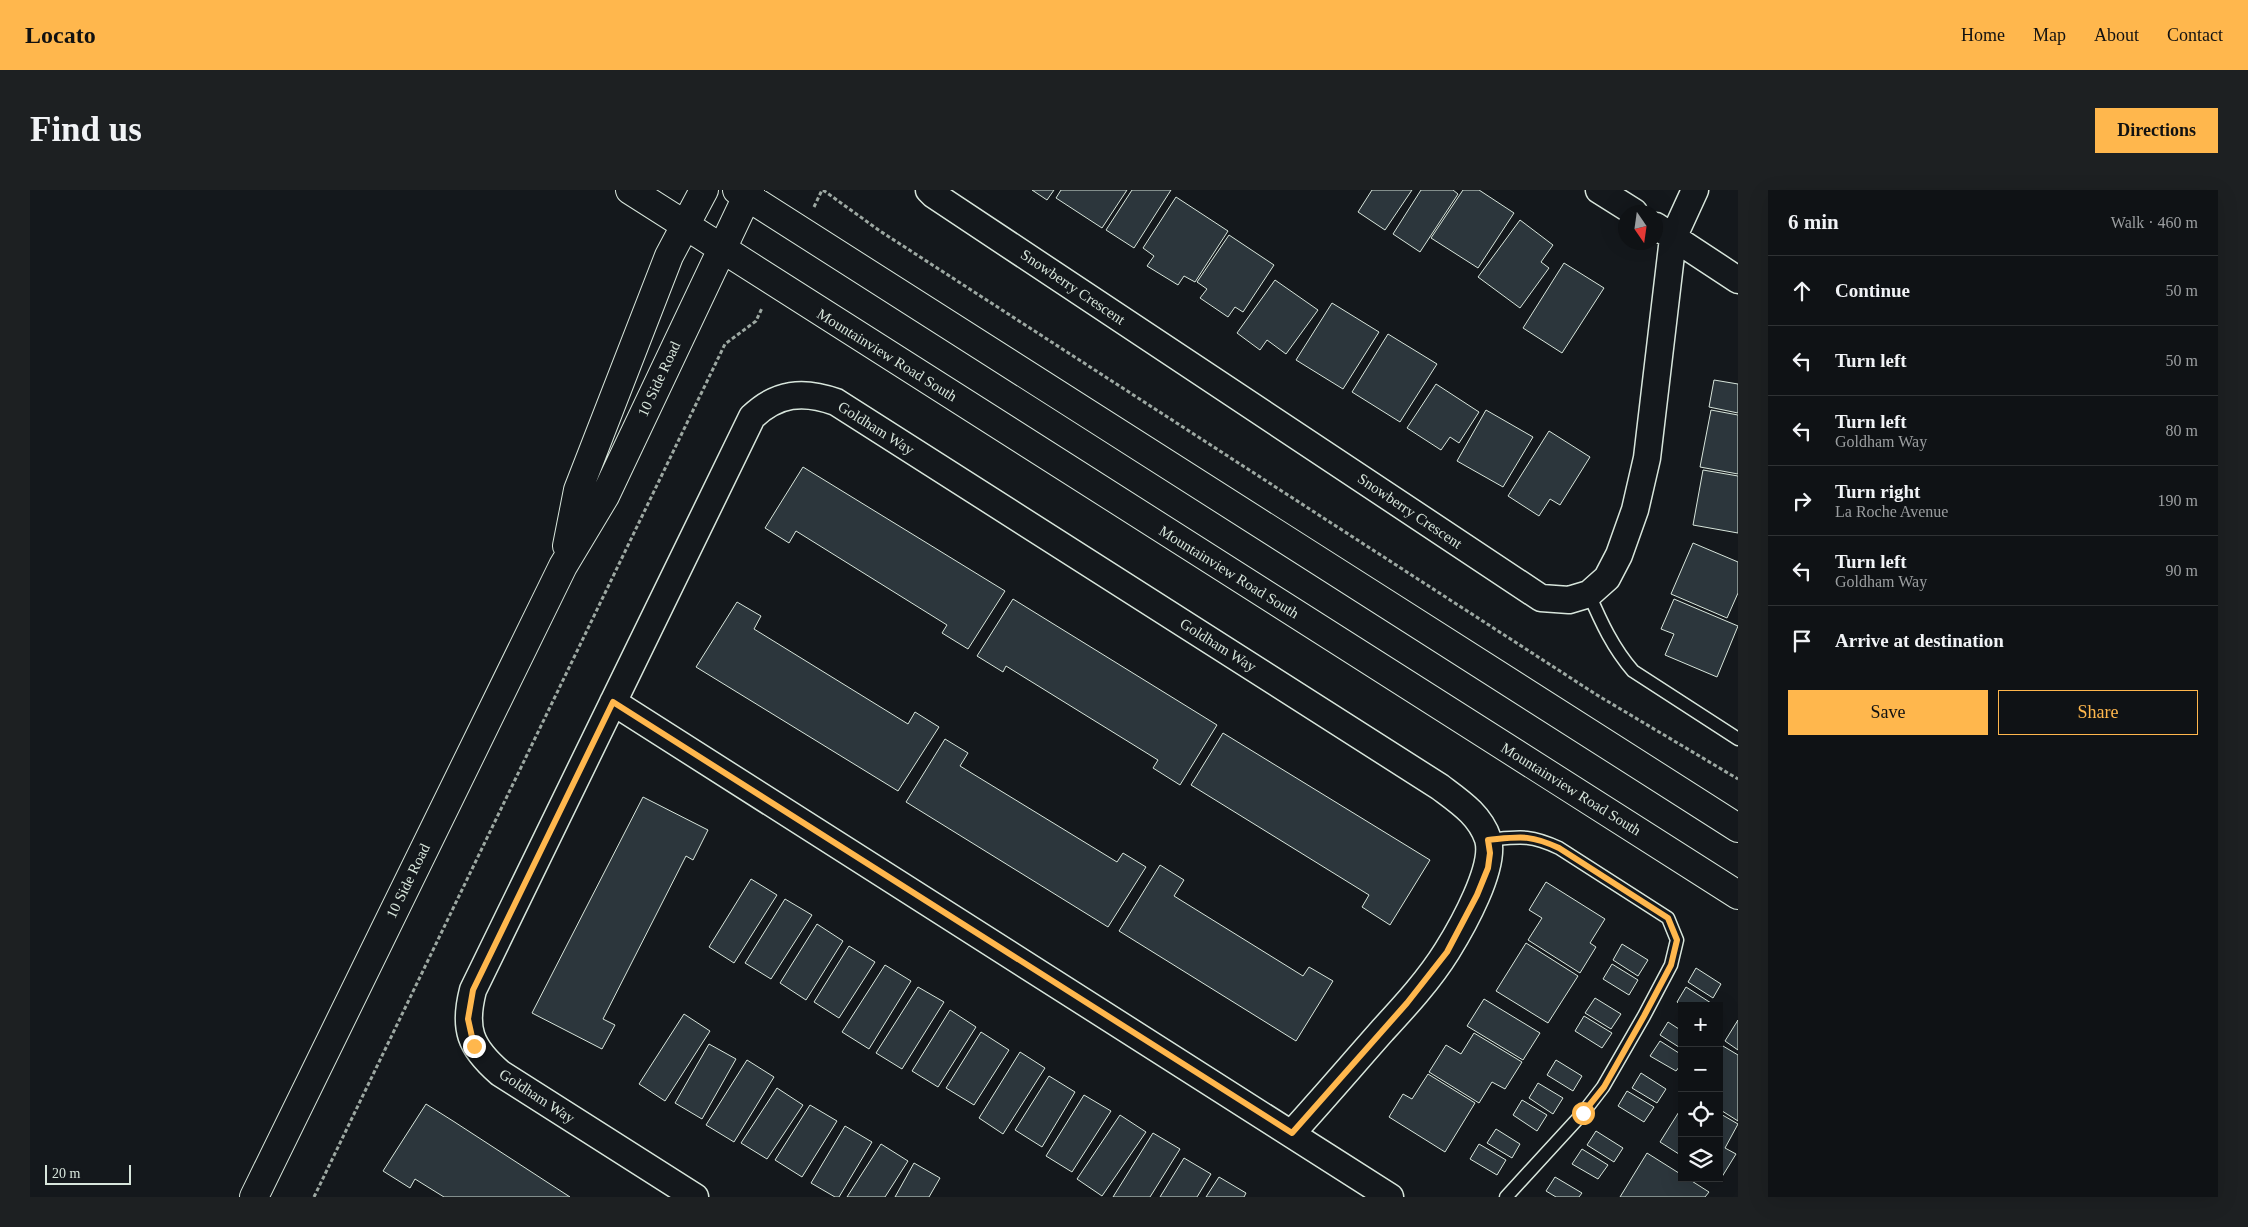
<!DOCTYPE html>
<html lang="en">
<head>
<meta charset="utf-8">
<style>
  :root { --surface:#0f1215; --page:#1d2022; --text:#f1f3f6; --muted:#9b9ea0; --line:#2f3234; --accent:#ffb74d }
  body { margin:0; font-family:Georgia,serif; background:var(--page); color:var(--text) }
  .controls { position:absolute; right:15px; bottom:15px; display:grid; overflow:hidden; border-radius:0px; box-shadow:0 5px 20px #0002 }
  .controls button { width:45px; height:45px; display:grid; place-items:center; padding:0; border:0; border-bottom:1px solid var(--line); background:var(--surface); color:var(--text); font:25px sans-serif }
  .compass { position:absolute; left:1588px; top:15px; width:45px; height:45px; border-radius:50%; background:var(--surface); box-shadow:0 5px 20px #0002; rotate:167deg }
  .scale { position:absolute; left:15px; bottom:12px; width:86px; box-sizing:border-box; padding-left:5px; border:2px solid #d8e6dc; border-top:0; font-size:14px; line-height:18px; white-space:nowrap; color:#d8e6dc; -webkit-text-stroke:4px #14181c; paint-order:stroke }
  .stop { position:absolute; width:15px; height:15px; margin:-11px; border:4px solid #ffb74d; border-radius:50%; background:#fff }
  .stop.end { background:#ffb74d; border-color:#fff; box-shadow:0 1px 5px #0008 }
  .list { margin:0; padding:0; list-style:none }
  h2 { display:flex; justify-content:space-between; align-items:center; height:65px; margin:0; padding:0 20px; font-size:21px }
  h2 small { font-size:16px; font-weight:400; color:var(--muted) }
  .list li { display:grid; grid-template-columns:32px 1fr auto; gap:15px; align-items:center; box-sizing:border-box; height:70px; padding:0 20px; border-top:1px solid var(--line) }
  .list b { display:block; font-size:19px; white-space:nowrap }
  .list p { margin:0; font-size:16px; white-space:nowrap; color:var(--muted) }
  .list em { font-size:16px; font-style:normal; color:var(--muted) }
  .actions { display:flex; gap:10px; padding:15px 20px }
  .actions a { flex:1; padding:11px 0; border:1px solid var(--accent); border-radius:0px; text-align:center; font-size:18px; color:var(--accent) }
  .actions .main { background:var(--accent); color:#111 }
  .icon { flex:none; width:28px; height:28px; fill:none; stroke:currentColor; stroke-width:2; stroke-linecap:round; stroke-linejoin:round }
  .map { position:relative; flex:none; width:1708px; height:1007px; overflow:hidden; border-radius:0px }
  header { display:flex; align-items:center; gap:30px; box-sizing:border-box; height:70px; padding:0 25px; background:var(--accent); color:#111 }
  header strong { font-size:24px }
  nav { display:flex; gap:28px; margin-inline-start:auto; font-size:18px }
  .intro { display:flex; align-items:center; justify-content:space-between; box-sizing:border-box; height:120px; padding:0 30px }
  h1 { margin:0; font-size:35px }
  .button { padding:12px 22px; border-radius:0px; background:var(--accent); color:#111; font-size:18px; font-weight:700 }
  main { display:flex; gap:30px; padding:0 30px }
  aside { flex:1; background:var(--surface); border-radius:0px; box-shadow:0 5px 20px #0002 }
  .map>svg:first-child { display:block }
  .building { fill:#2c363c; stroke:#d8e6dc }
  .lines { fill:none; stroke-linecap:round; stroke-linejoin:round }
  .lane-casing { stroke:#d8e6dc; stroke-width:15 }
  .street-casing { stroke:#d8e6dc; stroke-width:29 }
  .secondary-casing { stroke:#d8e6dc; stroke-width:30 }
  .path { stroke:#9da8a2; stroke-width:3; stroke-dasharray:4 2.5; stroke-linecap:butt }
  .lane { stroke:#14181c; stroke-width:12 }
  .street { stroke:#14181c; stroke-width:26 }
  .secondary { stroke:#14181c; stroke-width:28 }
  .route { stroke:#ffb74d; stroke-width:6 }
  .labels { text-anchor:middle; stroke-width:4; stroke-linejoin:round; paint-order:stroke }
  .street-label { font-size:15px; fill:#d8e6dc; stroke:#14181c }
</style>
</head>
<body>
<header>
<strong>Locato</strong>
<nav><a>Home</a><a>Map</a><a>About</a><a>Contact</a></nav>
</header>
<div class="intro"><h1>Find us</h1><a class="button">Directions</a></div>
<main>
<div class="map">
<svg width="1708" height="1007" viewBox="0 0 1708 1007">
  <rect width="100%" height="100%" fill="#14181c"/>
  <!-- building -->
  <path class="building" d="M1002,0H1024L1017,10Z
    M1031,0H1097L1072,38L1026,8Z
    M1102,0H1141L1104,58L1076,40Z
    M1342,0H1382L1355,40L1328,22Z
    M1391,0H1423L1428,4L1390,62L1363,44Z
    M1433,0H1449L1484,23L1448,78L1401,48Z
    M1146,7L1198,41L1165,92L1154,86L1148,95L1117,76L1124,66L1113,58Z
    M1490,30L1523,55L1511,72L1519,78L1490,118L1448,87Z
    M1199,45L1244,75L1213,122L1205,117L1198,127L1170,108L1177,99L1167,92Z
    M1534,73L1574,98L1532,163L1493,138Z
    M1245,90L1288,120L1256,164L1237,150L1230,160L1207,143Z
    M1302,113L1349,142L1313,199L1266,170Z
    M1358,144L1407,174L1370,232L1322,202Z
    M1684,190L1708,194V223L1679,217Z
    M1406,194L1449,222L1429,253L1420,247L1411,260L1377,238Z
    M1456,220L1503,247L1473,297L1427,271Z
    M1681,220L1708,225V284L1670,277Z
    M1519,241L1560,267L1530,315L1520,309L1509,326L1478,306Z
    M773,277L975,401L938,459L912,443L917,435L766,341L759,353L735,338Z
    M1673,280L1708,286V343L1663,335Z
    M1663,353L1708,372V403L1697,428L1641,404Z
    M983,409L1187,535L1150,595L1123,578L1128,570L976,476L973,482L947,466Z
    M1644,409L1708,436L1687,487L1635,465L1644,444L1631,439Z
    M707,412L731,426L724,439L878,534L885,522L909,537L868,601L666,477Z
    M1193,543L1400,670L1360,735L1332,717L1339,705L1161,595Z
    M915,549L938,563L930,576L1087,672L1093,663L1116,677L1078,737L876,612Z
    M613,607L678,640L663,670L656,666L573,829L585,835L572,859L502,823Z
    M1130,675L1154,690L1144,706L1273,786L1279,777L1303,791L1266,851L1089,741Z
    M721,689L747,705L704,773L679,757Z
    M1516,692L1575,729L1560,753L1566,757L1550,783L1498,750L1512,728L1499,720Z
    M755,709L782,725L741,789L715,773Z
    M787,734L813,751L776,810L750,793Z
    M1496,753L1548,786L1518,833L1466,801Z
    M1592,754L1618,770L1608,786L1583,770Z
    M819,756L845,772L809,828L784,812Z
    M1582,774L1608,790L1599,805L1573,789Z
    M855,775L881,791L839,859L812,842Z
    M1666,778L1691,794L1683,808L1658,792Z
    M888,797L914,812L872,879L846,863Z
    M1656,797L1681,813L1680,816H1653L1647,812Z
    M1565,808L1591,824L1581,839L1555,823Z
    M1454,809L1510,843L1493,870L1437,836Z
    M920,820L946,837L908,897L882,881Z
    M654,824L680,841L635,911L609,894Z
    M1554,826L1582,843L1572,858L1545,841Z
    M1708,830V860L1695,851Z
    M1638,832L1652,841V859L1630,845Z
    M951,842L979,860L944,915L916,898Z
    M1444,843L1492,872L1475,899L1462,892L1449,913L1399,882L1416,855L1431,864Z
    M1630,851L1652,865V873L1646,881L1620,866Z
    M679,854L706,869L672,929L645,913Z
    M1693,856L1708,865V931L1689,919V861Z
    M990,862L1015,878L973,944L949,928Z
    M717,870L744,887L704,952L676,935Z
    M1526,870L1552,886L1543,901L1517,885Z
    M1611,883L1636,899L1627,913L1602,898Z
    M1398,884L1445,913L1415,962L1359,927L1373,904L1382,909Z
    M1019,886L1045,902L1012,957L985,940Z
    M1508,893L1533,908L1523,924L1499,908Z
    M747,898L773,915L737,969L711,953Z
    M1597,901L1624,917L1614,932L1588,916Z
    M1054,905L1081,921L1042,982L1016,966Z
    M1492,910L1517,925L1507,941L1483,925Z
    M396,914L423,931L540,1007H414L385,989L380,998L353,981Z
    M780,915L807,931L772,987L745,970Z
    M1652,917V966L1630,952Z
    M1689,923L1708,934L1695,958L1706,964L1690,990L1688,988Z
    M1090,925L1116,942L1072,1006L1047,989Z
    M815,936L842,952L809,1007H805L781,993Z
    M1466,939L1490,954L1482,968L1457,953Z
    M1566,941L1593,958L1584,972L1557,955Z
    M1123,943L1150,959L1120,1007H1083Z
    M851,954L878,971L855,1007H817Z
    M1449,954L1476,970L1467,985L1440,969Z
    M1552,959L1578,975L1568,989L1542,974Z
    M1617,963L1652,985V988H1657L1679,1002L1675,1007H1590Z
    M1154,968L1181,984L1167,1007H1130Z
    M884,973L910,988L899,1007H865Z
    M1189,987L1216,1003L1214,1007H1176Z
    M1525,987L1552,1003L1549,1007H1526L1516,1001Z"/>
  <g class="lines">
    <defs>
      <path id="lane" d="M1559,404C1571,432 1583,458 1603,481L1708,549
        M1458,650C1489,647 1499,644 1529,658L1638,728L1647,750L1641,775L1614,826L1573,897L1553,923L1476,1007"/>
      <path id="street" d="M899,0L904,5L1511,408L1539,410L1559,404L1577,388L1589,365L1605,320L1617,268L1643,48L1665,0
        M1569,0L1604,22
        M1626,36L1708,90
        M583,512L1360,1007
        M665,1007L470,883C440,857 433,839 443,800L722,227C747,203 773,200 806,212L1410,597C1430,612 1450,625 1458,649C1466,677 1432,737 1417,761C1399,790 1375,816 1352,841C1322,875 1292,910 1262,943"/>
      <path id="secondary" d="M600,0L1708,705
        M707,0L1708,638
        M537,356L548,300L639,66L674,0
        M224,1007L533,376L575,306L720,0"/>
    </defs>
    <!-- lane casing -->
    <use href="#lane" class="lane-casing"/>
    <!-- street casing -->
    <use href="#street" class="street-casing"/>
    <!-- secondary casing -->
    <use href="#secondary" class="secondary-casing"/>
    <!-- path -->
    <path class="path" d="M793,0L850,41L1567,505L1708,589
      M784,17L792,0
      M284,1007L695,154L726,131L732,118"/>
    <!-- lane -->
    <use href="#lane" class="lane"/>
    <!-- street -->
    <use href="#street" class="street"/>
    <!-- secondary -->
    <use href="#secondary" class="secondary"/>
  </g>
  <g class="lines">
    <!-- route -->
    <path class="route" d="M444,856L438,829L443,800L583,512L1262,943L1377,813L1417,762L1447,705L1458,678L1460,663L1458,650C1489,647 1499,644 1529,658L1638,728L1647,750L1641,775L1614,826L1574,897L1553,923"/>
  </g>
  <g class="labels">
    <!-- street labels -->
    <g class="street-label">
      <text transform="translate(1043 97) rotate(34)" y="5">Snowberry Crescent</text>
      <text transform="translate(857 165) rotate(32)" y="5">Mountainview Road South</text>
      <text transform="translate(629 189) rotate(-65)" y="5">10 Side Road</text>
      <text transform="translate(846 238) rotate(32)" y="5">Goldham Way</text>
      <text transform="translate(1380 321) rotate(34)" y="5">Snowberry Crescent</text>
      <text transform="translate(1199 382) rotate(32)" y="5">Mountainview Road South</text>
      <text transform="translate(1188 455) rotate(32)" y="5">Goldham Way</text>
      <text transform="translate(1541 599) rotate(32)" y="5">Mountainview Road South</text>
      <text transform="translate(378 691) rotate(-64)" y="5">10 Side Road</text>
      <text transform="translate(507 906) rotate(33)" y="5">Goldham Way</text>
    </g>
  </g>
</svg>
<div class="controls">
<button>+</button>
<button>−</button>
<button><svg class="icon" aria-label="locate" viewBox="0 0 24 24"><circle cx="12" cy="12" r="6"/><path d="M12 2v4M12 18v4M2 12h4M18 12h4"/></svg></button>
<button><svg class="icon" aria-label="layers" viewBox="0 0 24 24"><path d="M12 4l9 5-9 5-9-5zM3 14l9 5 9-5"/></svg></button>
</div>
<svg class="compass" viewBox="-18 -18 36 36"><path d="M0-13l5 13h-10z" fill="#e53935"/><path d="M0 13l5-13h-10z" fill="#9b9ea0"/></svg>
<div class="scale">20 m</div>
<div class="stop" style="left:1553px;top:923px"></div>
<div class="stop end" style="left:444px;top:856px"></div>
</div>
<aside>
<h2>6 min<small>Walk · 460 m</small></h2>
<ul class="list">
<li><svg class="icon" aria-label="ahead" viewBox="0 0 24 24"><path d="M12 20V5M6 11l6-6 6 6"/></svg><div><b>Continue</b></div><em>50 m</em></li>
<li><svg class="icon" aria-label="left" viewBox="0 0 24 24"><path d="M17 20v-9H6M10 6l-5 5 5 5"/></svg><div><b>Turn left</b></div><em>50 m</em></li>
<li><svg class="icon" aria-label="left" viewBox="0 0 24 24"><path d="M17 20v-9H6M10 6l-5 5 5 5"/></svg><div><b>Turn left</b><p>Goldham Way</p></div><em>80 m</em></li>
<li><svg class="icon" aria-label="right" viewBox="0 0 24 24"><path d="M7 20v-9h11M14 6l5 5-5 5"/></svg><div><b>Turn right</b><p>La Roche Avenue</p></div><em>190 m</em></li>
<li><svg class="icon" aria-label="left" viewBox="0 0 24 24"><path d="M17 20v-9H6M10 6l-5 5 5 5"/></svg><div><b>Turn left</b><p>Goldham Way</p></div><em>90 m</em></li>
<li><svg class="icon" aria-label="arrive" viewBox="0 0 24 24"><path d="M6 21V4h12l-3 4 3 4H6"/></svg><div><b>Arrive at destination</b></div></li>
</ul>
<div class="actions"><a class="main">Save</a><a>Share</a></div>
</aside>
</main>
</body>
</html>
